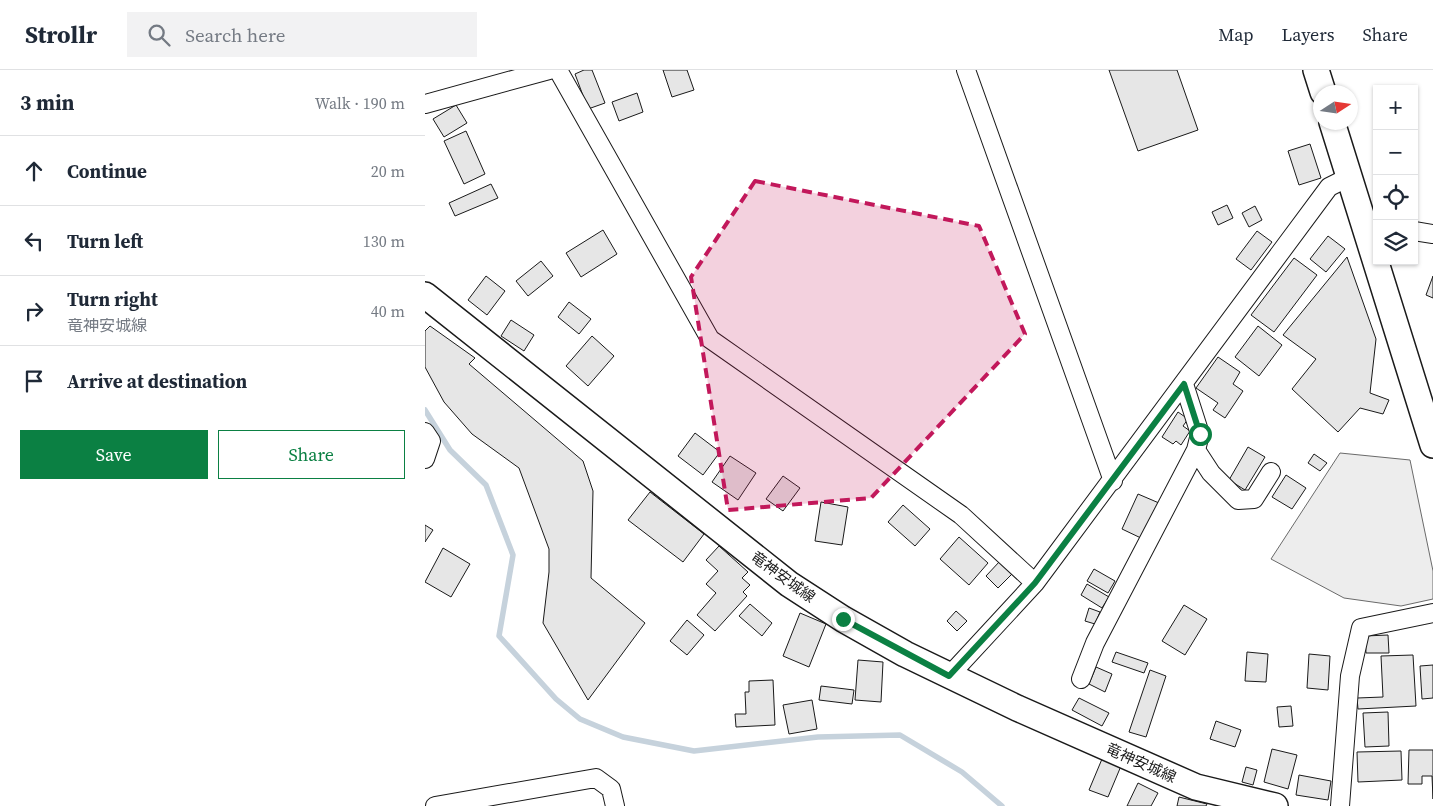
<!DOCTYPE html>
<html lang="en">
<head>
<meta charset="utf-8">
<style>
  :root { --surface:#fff; --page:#f2f2f3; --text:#1f2937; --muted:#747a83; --line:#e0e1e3; --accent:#0b8043 }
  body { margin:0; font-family:"Source Serif 4","Noto Sans JP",serif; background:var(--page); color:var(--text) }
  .controls { position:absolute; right:15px; top:15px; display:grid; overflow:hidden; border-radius:0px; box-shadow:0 1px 4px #0004 }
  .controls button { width:45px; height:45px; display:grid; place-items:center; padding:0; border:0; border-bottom:1px solid var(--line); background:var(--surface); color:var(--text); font:25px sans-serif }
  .compass { position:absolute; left:888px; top:15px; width:45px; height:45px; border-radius:50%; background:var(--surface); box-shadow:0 1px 4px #0004; rotate:78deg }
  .stop { position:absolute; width:15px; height:15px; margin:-11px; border:4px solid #0b8043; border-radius:50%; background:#fff }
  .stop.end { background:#0b8043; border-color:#fff; box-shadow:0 1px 5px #0008 }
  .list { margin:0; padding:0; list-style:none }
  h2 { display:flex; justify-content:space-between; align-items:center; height:65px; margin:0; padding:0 20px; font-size:21px }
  h2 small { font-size:16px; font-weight:400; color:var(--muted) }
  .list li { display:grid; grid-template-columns:32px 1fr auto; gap:15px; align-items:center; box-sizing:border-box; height:70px; padding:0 20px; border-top:1px solid var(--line) }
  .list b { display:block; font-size:19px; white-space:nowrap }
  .list p { margin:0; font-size:16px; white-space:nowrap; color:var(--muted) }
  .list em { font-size:16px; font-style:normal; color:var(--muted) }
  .actions { display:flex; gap:10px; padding:15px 20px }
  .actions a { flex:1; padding:11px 0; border:1px solid var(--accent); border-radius:0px; text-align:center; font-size:18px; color:var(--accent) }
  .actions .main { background:var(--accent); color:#fff }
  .icon { flex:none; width:28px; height:28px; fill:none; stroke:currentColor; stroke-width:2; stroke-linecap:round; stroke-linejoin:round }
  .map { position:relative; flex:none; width:1008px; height:736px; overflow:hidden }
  header { display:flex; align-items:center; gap:30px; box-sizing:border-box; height:70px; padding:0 25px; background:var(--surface); border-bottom:1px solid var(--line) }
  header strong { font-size:24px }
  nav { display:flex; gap:28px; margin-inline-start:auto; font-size:18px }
  .search { width:350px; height:45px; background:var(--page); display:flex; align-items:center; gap:12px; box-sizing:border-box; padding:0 18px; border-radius:0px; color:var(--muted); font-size:19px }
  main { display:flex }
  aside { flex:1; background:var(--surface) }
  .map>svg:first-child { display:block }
  .parking { fill:#ededed; stroke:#6a6a6a }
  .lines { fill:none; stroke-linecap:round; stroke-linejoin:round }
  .stream { stroke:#c6d2dc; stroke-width:5.5 }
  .building { fill:#e6e6e6; stroke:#1a1a1a }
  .street-casing { stroke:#1a1a1a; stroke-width:20 }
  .secondary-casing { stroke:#1a1a1a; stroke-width:28 }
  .street { stroke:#fff; stroke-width:18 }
  .secondary { stroke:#fff; stroke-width:25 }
  .route { stroke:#0b8043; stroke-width:6 }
  .marked { fill:#c2185b; fill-opacity:0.2; stroke:#c2185b; stroke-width:4; stroke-dasharray:10 6; stroke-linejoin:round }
  .labels { text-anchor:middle; stroke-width:4; stroke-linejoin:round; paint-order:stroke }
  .street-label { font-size:15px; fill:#1a1a1a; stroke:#fff }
</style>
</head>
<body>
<header>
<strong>Strollr</strong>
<div class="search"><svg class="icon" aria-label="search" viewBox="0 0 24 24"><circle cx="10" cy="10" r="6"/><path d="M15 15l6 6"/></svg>Search here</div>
<nav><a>Map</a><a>Layers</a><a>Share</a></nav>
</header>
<main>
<aside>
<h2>3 min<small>Walk · 190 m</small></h2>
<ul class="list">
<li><svg class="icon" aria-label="ahead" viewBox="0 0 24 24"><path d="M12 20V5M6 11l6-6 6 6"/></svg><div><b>Continue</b></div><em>20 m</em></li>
<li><svg class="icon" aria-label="left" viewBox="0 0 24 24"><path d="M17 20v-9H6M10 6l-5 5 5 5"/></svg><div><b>Turn left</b></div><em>130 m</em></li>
<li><svg class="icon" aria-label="right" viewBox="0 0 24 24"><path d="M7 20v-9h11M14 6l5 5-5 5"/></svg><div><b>Turn right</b><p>竜神安城線</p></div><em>40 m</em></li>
<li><svg class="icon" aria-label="arrive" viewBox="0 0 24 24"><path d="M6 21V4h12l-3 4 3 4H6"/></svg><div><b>Arrive at destination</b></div></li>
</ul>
<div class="actions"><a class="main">Save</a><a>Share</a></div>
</aside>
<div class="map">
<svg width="1008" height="736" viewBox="0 0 1008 736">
  <rect width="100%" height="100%" fill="#fff"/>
  <!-- parking -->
  <path class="parking" d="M915,383L985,390L1008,501V529L976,536L919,528L846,489Z"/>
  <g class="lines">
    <!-- stream -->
    <path class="stream" d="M0,340L25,380L61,415L88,485L74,566L131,629L155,649L198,667L269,681L393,667L475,665L537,702L577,736"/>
  </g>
  <!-- building -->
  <path class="building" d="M159,0H167L180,33L163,39L150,4Z
    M238,0H262L269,20L247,27Z
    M684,0H752L773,60L713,81Z
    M212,23L218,42L194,51L187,32Z
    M31,35L42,53L19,67L8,49Z
    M41,61L60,104L39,114L19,71Z
    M885,74L896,108L874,115L863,81Z
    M66,114L73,128L30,146L24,133Z
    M802,135L808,148L793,155L787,142Z
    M830,136L837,150L824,157L817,143Z
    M178,160L192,184L156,207L141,183Z
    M832,161L847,172L826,200L811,189Z
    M903,166L920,179L901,202L885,189Z
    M922,187L951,269L945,323L964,330L958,344L935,338L913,362L867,319L891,289L858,265Z
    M869,188L892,205L849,262L826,245Z
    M116,191L128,206L103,226L91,211Z
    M61,206L80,221L62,245L43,230Z
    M1008,206V228L1001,225Z
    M144,232L166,249L154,264L133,247Z
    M86,250L109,265L99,281L76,266Z
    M5,256L50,288L44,294L158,391L168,421L166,508L220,553L163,630L118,553L124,502V479L94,398L47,364L19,332L0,297V261Z
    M833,256L857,275L834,306L810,287Z
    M167,266L189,286L163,316L141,296Z
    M793,287L815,302L808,314L818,321L800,348L788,340L793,333L771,318Z
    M753,342L763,349L758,356L765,361L756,375L751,371L748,374L737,367Z
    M270,363L295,382L278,405L253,386Z
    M823,377L840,387L820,420L804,410Z
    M889,384L902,393L895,401L883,393Z
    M305,386L331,403L313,430L287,412Z
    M861,405L881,418L867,439L847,427Z
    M358,406L375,418L358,441L341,429Z
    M225,422L279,464L258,492L203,450Z
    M713,424L734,433L718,469L697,459Z
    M396,432L423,437L417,475L390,471Z
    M478,435L505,459L490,476L463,452Z
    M0,455L8,460L0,472Z
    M534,467L563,493L544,515L515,489Z
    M294,476L323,502L317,508L325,515L318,522L322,526L290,561L272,545L291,523L281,514L293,501L281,490Z
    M18,478L45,494L26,527L0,512Z
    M575,491L588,503L573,518L561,506Z
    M669,499L690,511L683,523L662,511Z
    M662,514L684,527L677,538L656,525Z
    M325,534L347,553L337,566L314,546Z
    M759,535L782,549L760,585L737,571Z
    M664,538L675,542L670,554L660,551Z
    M531,541L542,551L532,561L522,551Z
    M375,543L401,554L384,597L358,586Z
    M262,550L279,565L262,585L245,571Z
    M963,565L964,583H941L940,566Z
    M691,582L723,593L719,603L687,592Z
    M822,582L843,584L841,612L820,611Z
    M884,584L905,586L903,620L882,618Z
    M988,585L991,636L933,639L932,628L958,627L956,586Z
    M433,590L458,592L456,632L430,630Z
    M1008,595V628L997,629L995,596Z
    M671,597L687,604L680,622L664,614Z
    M725,600L741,606L721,667L704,662Z
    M348,610L350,655L311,657L310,644H321L320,622H324V611Z
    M396,616L429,620L427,634L394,630Z
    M654,628L684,643L677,656L647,640Z
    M387,630L392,659L364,664L358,635Z
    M866,636L868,656L854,657L852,637Z
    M963,642L964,676L940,677L938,643Z
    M791,651L816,660L810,677L785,669Z
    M847,679L872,685L863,719L839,712Z
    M984,680H1008V729L1007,706H997V714H983Z
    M976,681L977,710L933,712L932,682Z
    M677,689L696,696L683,727L664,720Z
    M821,697L832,700L828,715L817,712Z
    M874,705L906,711L903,730L871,725Z
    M713,713L733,723L726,736H702Z
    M754,727L782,734L781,736H752Z"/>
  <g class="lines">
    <defs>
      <path id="street" d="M133,0L285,269L536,445L610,513
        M541,0L688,411
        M0,34L124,0
        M989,161L1008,164
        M0,362L6,371L0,389
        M771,380L786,403L813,430L829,429L846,402
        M524,606L610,513L904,117L924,107
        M656,609L670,573L771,380L775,364L759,314
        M10,736L171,708L186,719L190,736
        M915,736L925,606L936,558L1008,543"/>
      <path id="secondary" d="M891,0L898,22
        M907,52L1008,375
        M0,225L364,514L418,549L480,584L592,638L771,717L850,736"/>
    </defs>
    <!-- street casing -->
    <use href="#street" class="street-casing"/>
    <!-- secondary casing -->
    <use href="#secondary" class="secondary-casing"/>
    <!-- street -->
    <use href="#street" class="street"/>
    <!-- secondary -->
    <use href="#secondary" class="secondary"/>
  </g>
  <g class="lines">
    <!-- route -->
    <path class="route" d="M418,549L524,606L610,513L759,314L775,364"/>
  </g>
  <!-- marked area -->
  <path class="marked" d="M330,111L554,156L600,264L446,428L303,440L266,207Z"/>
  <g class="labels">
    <!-- street labels -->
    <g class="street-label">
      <text transform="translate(358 507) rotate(36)" y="5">竜神安城線</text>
      <text transform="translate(716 693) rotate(24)" y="5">竜神安城線</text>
    </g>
  </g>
</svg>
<div class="controls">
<button>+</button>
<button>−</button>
<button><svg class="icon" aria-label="locate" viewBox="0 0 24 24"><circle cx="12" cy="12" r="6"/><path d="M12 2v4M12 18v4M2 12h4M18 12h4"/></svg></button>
<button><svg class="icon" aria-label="layers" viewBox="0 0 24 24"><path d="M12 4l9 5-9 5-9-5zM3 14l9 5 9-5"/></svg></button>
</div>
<svg class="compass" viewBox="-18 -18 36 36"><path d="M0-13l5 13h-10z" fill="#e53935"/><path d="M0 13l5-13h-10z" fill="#747a83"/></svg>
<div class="stop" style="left:775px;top:364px"></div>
<div class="stop end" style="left:418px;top:549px"></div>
</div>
</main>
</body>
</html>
